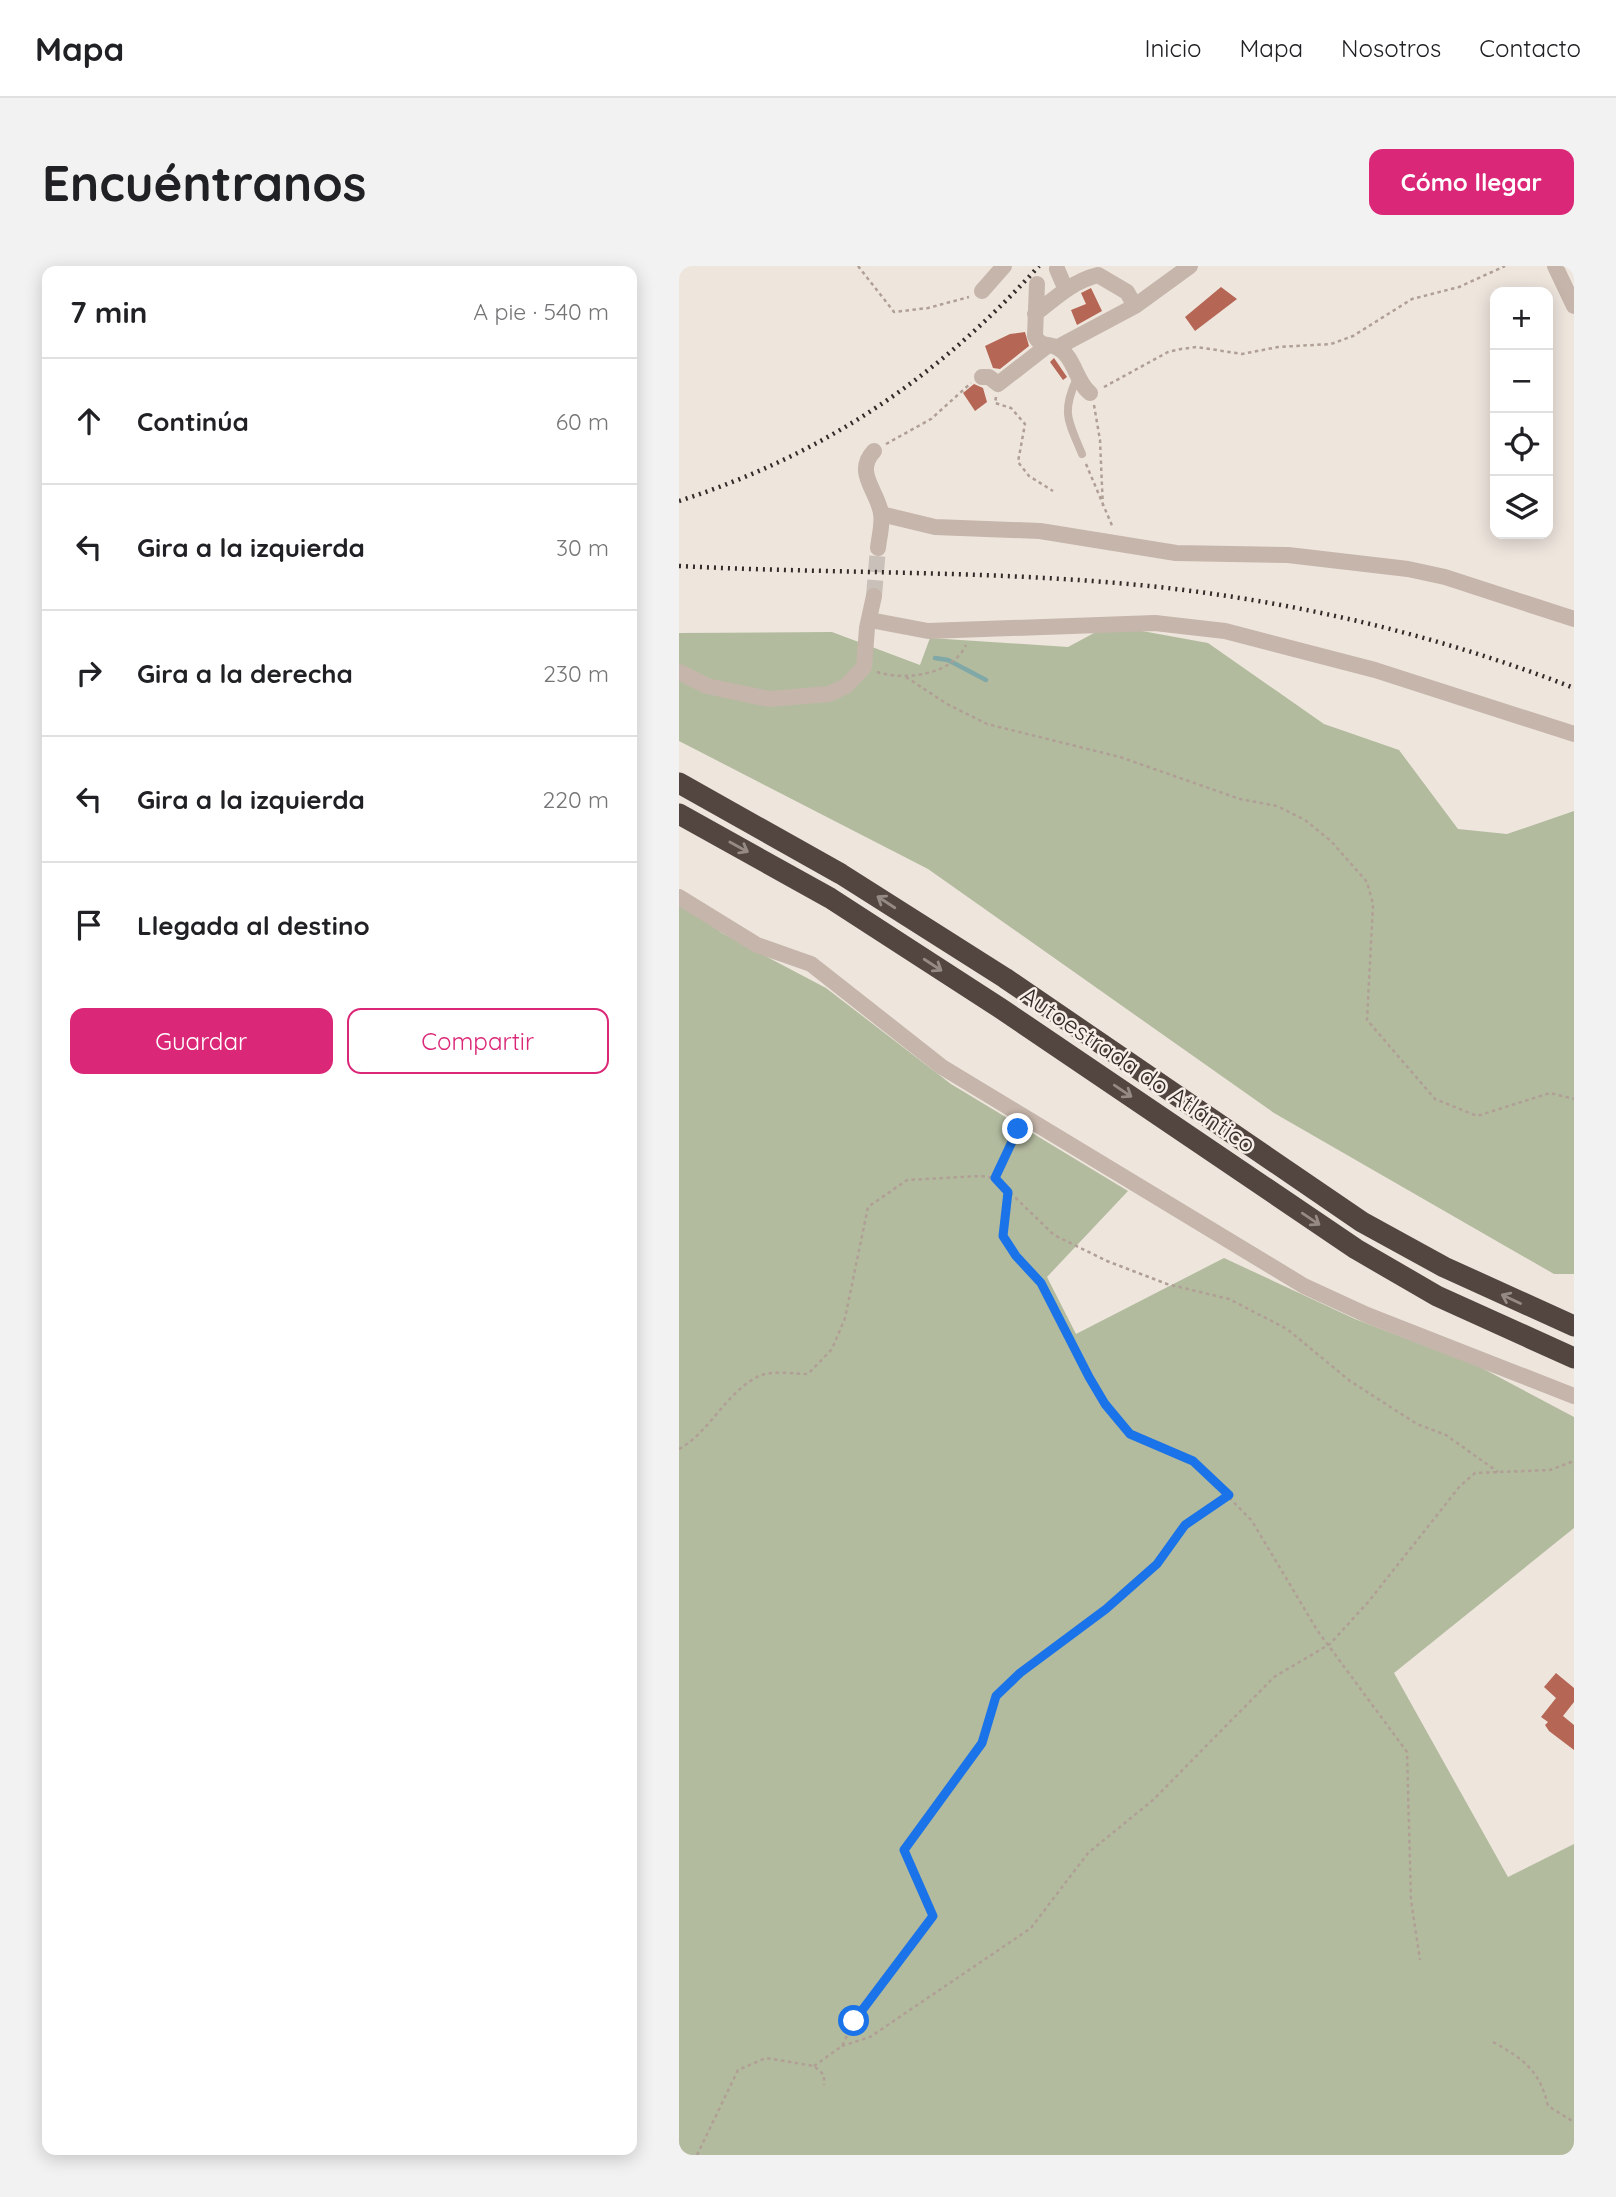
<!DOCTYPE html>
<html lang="es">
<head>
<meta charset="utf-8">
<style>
  :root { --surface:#fff; --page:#f2f2f2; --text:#202124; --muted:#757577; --line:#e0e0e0; --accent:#db2777 }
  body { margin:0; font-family:Quicksand,sans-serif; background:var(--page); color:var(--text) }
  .controls { position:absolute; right:21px; top:21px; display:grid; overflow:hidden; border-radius:14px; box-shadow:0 4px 18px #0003 }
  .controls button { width:63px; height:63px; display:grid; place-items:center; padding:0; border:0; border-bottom:2px solid var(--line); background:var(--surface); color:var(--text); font:35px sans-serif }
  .stop { position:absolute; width:21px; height:21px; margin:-16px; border:5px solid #1a73e8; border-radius:50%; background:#fff }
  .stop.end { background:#1a73e8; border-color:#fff; box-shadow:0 2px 7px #0008 }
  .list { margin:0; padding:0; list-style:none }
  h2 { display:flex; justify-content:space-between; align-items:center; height:91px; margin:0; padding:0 28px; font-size:30px }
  h2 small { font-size:23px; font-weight:400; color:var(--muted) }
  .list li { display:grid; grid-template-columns:46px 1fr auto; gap:21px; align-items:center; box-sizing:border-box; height:126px; padding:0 28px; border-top:2px solid var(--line) }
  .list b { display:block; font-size:26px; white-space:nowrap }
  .list em { font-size:23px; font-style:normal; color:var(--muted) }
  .actions { display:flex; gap:14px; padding:21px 28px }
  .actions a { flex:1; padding:16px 0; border:2px solid var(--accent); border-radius:14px; text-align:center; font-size:24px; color:var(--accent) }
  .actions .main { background:var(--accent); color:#fff }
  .icon { flex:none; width:38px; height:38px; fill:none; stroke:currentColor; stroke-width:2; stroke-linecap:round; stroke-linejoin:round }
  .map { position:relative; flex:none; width:895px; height:1889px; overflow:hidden; border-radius:14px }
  header { display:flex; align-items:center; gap:42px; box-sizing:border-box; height:98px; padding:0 35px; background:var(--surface); border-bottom:2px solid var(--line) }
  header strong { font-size:33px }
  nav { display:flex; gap:38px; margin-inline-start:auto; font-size:24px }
  .intro { display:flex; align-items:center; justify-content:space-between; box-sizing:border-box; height:168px; padding:0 42px }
  h1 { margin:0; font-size:49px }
  .button { padding:18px 32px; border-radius:14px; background:var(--accent); color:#fff; font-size:24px; font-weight:700 }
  main { display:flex; gap:42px; padding:0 42px }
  aside { flex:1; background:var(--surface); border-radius:14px; box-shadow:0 4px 18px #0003 }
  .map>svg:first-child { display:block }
  .green { fill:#b3bb9f }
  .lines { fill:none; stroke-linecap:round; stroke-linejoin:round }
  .stream { stroke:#7fa8a7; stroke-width:4.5 }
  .building { fill:#b66654 }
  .minor-tunnel { stroke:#c9c0b9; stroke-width:16; stroke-dasharray:16 8; stroke-linecap:butt }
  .path { stroke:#b09f95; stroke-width:2.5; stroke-dasharray:3.5 3.5; stroke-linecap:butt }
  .service { stroke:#c5b5aa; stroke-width:8 }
  .minor { stroke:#c5b5aa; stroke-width:16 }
  .motorway { stroke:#534641; stroke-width:21 }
  .rail { stroke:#342b29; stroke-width:4.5; stroke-dasharray:2 5; stroke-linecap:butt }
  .oneway { stroke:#958a84 }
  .route { stroke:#1a73e8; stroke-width:9 }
  .labels { text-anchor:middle; stroke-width:5; stroke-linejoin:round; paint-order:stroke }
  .street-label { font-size:24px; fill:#342b29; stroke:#f7efe8 }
</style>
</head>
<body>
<header>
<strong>Mapa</strong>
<nav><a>Inicio</a><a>Mapa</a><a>Nosotros</a><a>Contacto</a></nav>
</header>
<div class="intro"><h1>Encuéntranos</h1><a class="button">Cómo llegar</a></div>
<main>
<aside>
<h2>7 min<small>A pie · 540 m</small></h2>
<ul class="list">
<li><svg class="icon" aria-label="ahead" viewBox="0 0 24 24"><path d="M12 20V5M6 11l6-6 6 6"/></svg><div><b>Continúa</b></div><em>60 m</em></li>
<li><svg class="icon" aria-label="left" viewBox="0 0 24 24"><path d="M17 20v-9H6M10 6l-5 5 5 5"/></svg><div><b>Gira a la izquierda</b></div><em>30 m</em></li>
<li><svg class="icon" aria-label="right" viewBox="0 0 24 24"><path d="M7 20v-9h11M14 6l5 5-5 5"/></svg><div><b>Gira a la derecha</b></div><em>230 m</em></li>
<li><svg class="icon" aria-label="left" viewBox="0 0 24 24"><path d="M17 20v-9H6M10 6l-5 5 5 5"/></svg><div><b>Gira a la izquierda</b></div><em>220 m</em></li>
<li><svg class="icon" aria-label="arrive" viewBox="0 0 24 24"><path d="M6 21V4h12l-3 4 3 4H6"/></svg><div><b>Llegada al destino</b></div></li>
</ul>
<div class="actions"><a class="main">Guardar</a><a>Compartir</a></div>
</aside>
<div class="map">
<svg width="895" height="1889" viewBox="0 0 895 1889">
  <rect width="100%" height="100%" fill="#eee5dd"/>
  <!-- green -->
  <path class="green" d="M430,359L529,377L645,458L720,484L779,563L828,568L895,545V1008H875L595,847L249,603L0,475V367L153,366L241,399L251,372L389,381Z
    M0,634L43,667L147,722L272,818L449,925L368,1011L397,1068L545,992L676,1053L799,1100L895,1151V1262L715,1407L829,1611L895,1578V1889H0Z"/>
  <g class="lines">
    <!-- stream -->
    <path class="stream" d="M256,392L269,394L307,414"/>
  </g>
  <!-- building -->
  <path class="building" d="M542,21L558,33L516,65L506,51Z
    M412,22L423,45L398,59L392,44L407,38L402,27Z
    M346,66L350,80L321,103L314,102L306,80L331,68Z
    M375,92L388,111L384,114L371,96Z
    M295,118L304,122L308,136L296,145L284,127Z
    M877,1407L895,1422V1436L884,1450L895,1459V1484L870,1465L866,1459L869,1456L862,1451L877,1432L865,1421Z"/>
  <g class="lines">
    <!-- minor-tunnel -->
    <path class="minor-tunnel" d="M195,330L199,282"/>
    <!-- path -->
    <path class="path" d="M179,0L215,46L249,42L290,31
      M425,121L489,86L502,83L518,81L563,88L599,81L652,78L674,70L733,33L780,21L826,0
      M317,131L316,137L332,142L346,158L339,196L350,210L374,225
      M415,139L421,174L424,243
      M207,178L252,153L292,117
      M407,198L434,262
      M198,406C227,415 273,409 287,379
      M227,411L268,438L308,458L441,491L561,533L598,540L626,554L652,575L688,616L694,638L688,754L756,833L798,850L871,827L895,833
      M316,912L339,864
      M329,928L324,970L337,990L362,1017L410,1111L426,1138L451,1168L514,1195L573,1255L638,1364L728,1486L732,1634L741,1694
      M0,1183C31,1166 47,1126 80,1110C92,1104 116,1108 129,1108L153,1083L166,1052L189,941L228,914L302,910L316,912L375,969L428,995L488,1018L550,1033L608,1063L671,1115L738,1158L767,1169L819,1206
      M814,1776C845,1793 861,1805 869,1840L895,1856
      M163,1780L191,1771L352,1662L409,1587L474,1534L595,1411L651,1378L690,1335L781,1220L796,1207L871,1204L895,1195
      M135,1800L163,1780L175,1755L254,1650L225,1584L303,1477L317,1430L341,1407L427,1343L478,1298L506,1259L550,1229
      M18,1889L59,1804L87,1792L135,1800L145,1809V1819"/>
    <!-- service -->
    <path class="service" d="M398,112C382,147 389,154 403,188"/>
    <!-- minor -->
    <path class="minor" d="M876,0L895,40
      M378,3L387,24
      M358,18L356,70C362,82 370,77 379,82C395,90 397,116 411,127
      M303,25L325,0
      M356,48C375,33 394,15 419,9L448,26L456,40
      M379,81L456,40L511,0
      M303,111H310L319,118L368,80
      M195,185C175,206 198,224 202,247C204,258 200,271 199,282
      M202,248L256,261L361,265L497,287L609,289L729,303L766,311L895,353
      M191,354L249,365L476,357L546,365L696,404L895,468
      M0,406L28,420L90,433L150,428L167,420L185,401L188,362L195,330
      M0,631L78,679L132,698L263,801L625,1020L688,1049L895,1130"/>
    <!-- motorway -->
    <path class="motorway" d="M0,517L162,608L326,712L683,956L765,1001L895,1060
      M0,548L151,632L321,742L677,983L758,1030L895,1092"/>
    <!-- rail -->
    <path class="rail" d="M0,235C146,188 257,113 360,0
      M0,300C156,308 314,304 470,320C614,335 760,369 895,422"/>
  </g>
  <!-- one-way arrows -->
  <defs><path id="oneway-shaft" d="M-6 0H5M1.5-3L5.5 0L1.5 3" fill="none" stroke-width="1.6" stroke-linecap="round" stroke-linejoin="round" transform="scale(1.75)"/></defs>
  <g class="oneway">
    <use href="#oneway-shaft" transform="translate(60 581) rotate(29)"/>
    <use href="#oneway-shaft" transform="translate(207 636) rotate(-147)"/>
    <use href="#oneway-shaft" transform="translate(254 699) rotate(33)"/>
    <use href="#oneway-shaft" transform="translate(444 825) rotate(34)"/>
    <use href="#oneway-shaft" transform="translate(632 953) rotate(34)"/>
    <use href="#oneway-shaft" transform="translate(832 1033) rotate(-155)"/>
  </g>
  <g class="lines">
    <!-- route -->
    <path class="route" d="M175,1755L254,1650L225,1584L303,1477L317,1430L341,1407L427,1343L478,1298L506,1259L550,1229L514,1195L451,1168L426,1138L410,1111L362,1017L337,990L324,970L329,926L316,912L339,863"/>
  </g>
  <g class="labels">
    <!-- street labels -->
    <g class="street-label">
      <text transform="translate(459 804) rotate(34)" y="8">Autoestrada do Atlántico</text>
    </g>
  </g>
</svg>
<div class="controls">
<button>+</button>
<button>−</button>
<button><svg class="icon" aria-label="locate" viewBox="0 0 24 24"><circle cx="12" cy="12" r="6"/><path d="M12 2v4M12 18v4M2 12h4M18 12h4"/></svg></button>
<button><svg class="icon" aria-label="layers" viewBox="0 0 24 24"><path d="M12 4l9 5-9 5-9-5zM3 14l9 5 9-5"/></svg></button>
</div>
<div class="stop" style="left:175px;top:1755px"></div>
<div class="stop end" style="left:339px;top:863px"></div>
</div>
</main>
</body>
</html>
